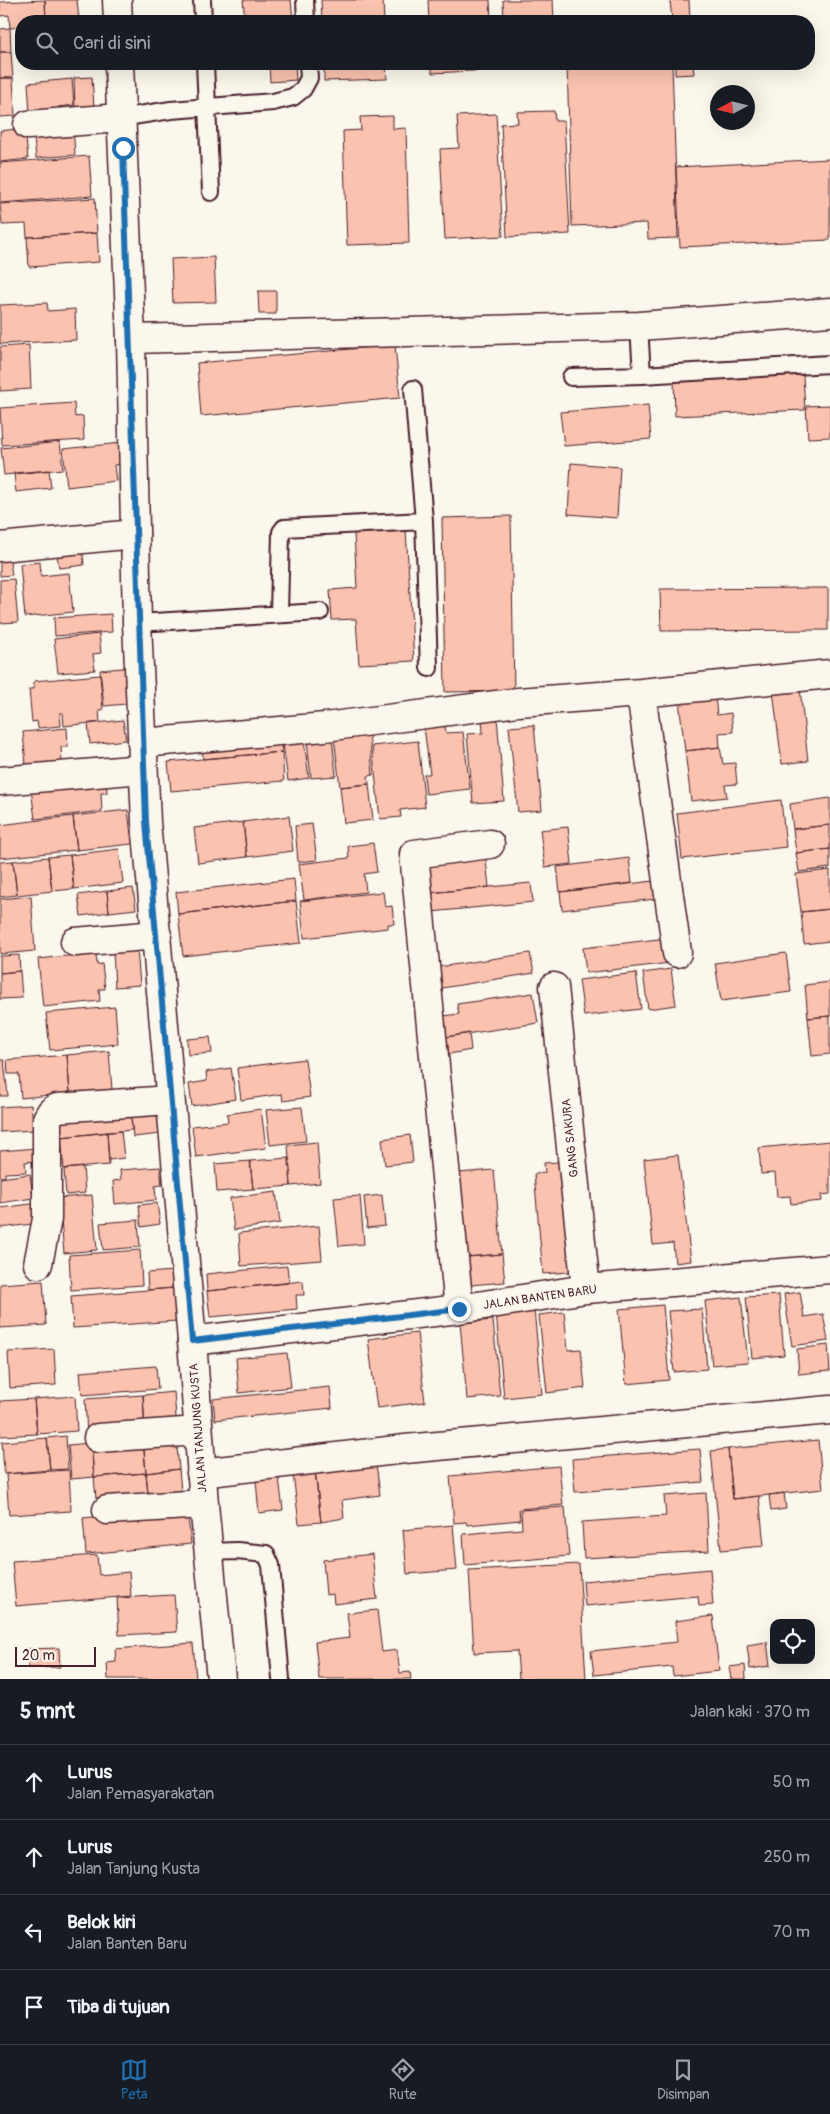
<!DOCTYPE html>
<html lang="id">
<head>
<meta charset="utf-8">
<style>
  :root { --surface:#171b24; --page:#242831; --text:#f1f3f6; --muted:#9ea1a6; --line:#363941; --accent:#1f6fb2 }
  body { margin:0; font-family:Pangolin,sans-serif; background:var(--page); color:var(--text) }
  .controls { position:absolute; right:15px; bottom:15px; display:grid; overflow:hidden; border-radius:10px; box-shadow:0 5px 20px #0002 }
  .controls button { width:45px; height:45px; display:grid; place-items:center; padding:0; border:0; border-bottom:1px solid var(--line); background:var(--surface); color:var(--text); font:25px sans-serif }
  .compass { position:absolute; left:710px; top:85px; width:45px; height:45px; border-radius:50%; background:var(--surface); box-shadow:0 5px 20px #0002; rotate:263deg }
  .scale { position:absolute; left:15px; bottom:12px; width:81px; box-sizing:border-box; padding-left:5px; border:2px solid #4a1f2b; border-top:0; font-size:14px; line-height:18px; white-space:nowrap; color:#4a1f2b; -webkit-text-stroke:4px #fbf7ec; paint-order:stroke }
  .stop { position:absolute; width:15px; height:15px; margin:-11px; border:4px solid #1f6fb2; border-radius:50%; background:#fff }
  .stop.end { background:#1f6fb2; border-color:#fff; box-shadow:0 1px 5px #0008 }
  .list { margin:0; padding:0; list-style:none }
  h2 { display:flex; justify-content:space-between; align-items:center; height:65px; margin:0; padding:0 20px; font-size:21px }
  h2 small { font-size:16px; font-weight:400; color:var(--muted) }
  .list li { display:grid; grid-template-columns:32px 1fr auto; gap:15px; align-items:center; box-sizing:border-box; height:75px; padding:0 20px; border-top:1px solid var(--line) }
  .list b { display:block; font-size:19px; white-space:nowrap }
  .list p { margin:0; font-size:16px; white-space:nowrap; color:var(--muted) }
  .list em { font-size:16px; font-style:normal; color:var(--muted) }
  .icon { flex:none; width:28px; height:28px; fill:none; stroke:currentColor; stroke-width:2; stroke-linecap:round; stroke-linejoin:round }
  .map { position:relative; flex:none; width:830px; height:1679px; overflow:hidden }
  .search { position:absolute; background:var(--surface); box-shadow:0 5px 20px #0002; left:15px; right:15px; top:15px; height:55px; display:flex; align-items:center; gap:12px; box-sizing:border-box; padding:0 18px; border-radius:20px; color:var(--muted); font-size:19px }
  .sheet { height:365px; background:var(--surface) }
  nav { display:flex; justify-content:space-around; align-items:center; box-sizing:border-box; height:70px; border-top:1px solid var(--line); background:var(--surface); font-size:14px; color:var(--muted) }
  nav a { display:grid; justify-items:center; gap:2px }
  nav .on { color:var(--accent) }
  .map>svg:first-child { display:block }
  .building { fill:#fbc3af; stroke:#4a1f2b }
  .lines { fill:none; stroke-linecap:round; stroke-linejoin:round }
  .lane-casing { stroke:#4a1f2b; stroke-width:20 }
  .street-casing { stroke:#4a1f2b; stroke-width:31 }
  .secondary-casing { stroke:#4a1f2b; stroke-width:31 }
  .lane { stroke:#fbf7ec; stroke-width:16 }
  .street { stroke:#fbf7ec; stroke-width:28 }
  .secondary { stroke:#fbf7ec; stroke-width:28 }
  .route { stroke:#1f6fb2; stroke-width:6 }
  .labels { text-anchor:middle; stroke-width:4; stroke-linejoin:round; paint-order:stroke }
  .street-label { font-size:12px; fill:#4a1f2b; stroke:#fbf7ec }
</style>
</head>
<body>
<div class="map">
<svg width="830" height="1679" viewBox="0 0 830 1679">
  <rect width="100%" height="100%" fill="#fbf7ec"/>
  <filter id="ink" filterUnits="userSpaceOnUse"><feTurbulence type="fractalNoise" baseFrequency=".02" numOctaves="2"/><feDisplacementMap in="SourceGraphic" scale="10" xChannelSelector="R" yChannelSelector="G"/><feConvolveMatrix kernelMatrix="1 2 1 2 8 2 1 2 1" color-interpolation-filters="sRGB"/></filter>
  <g filter="url(#ink)">
    <!-- building -->
    <path class="building" d="M45,0H77L79,21H46Z
      M45,0L46,21H21V27L10,28L9,15L0,16V2Z
      M243,0H291L293,21H245Z
      M321,0H383L384,21H322Z
      M428,0H490L491,21H429Z
      M503,0H553L554,21H504Z
      M670,0H689L690,21H672Z
      M10,28L11,52H0V29Z
      M0,52H11L13,78H0Z
      M269,64H295L296,80L270,82Z
      M324,64H386L387,79L324,81Z
      M432,64H494V70L432,73Z
      M567,64H672L678,238L648,239L647,223L572,226Z
      M675,64H693L694,74L675,75Z
      M92,77L94,107L75,108L74,78Z
      M0,78H13L15,116L0,117Z
      M72,79L74,105L58,107V111L30,113L28,83Z
      M554,111L555,121H564L570,234L507,237L501,124L518,123L517,112Z
      M496,114L503,236L445,239L440,149L459,148L457,116Z
      M393,116V129L406,128L409,243L347,245L343,131L361,130L360,117Z
      M73,125L75,155L36,158L33,129Z
      M25,128L28,159L0,162V131Z
      M89,156L92,196L0,203V163Z
      M830,159V240L680,247L676,167Z
      M95,198L97,233L27,237L26,224L2,225L0,204Z
      M97,233L99,262L29,267L27,237Z
      M214,257L216,302L173,303L171,259Z
      M258,291H276V314H259Z
      M47,303L48,311L75,309L76,340L0,344V305Z
      M29,345L31,389L0,391V347Z
      M395,345L400,398L201,416L197,363Z
      M803,375L805,410L675,416L674,380Z
      M74,403L75,417L83,416L84,440L2,445L0,408Z
      M648,405L651,439L564,446L560,412Z
      M830,405V437L808,438L806,406Z
      M60,442L63,469L4,475L1,448Z
      M121,443L123,464L114,465L116,481L67,487L63,449Z
      M571,463L620,467L617,518L568,514Z
      M49,470L51,488L16,492L14,473Z
      M511,516L514,691L445,692L442,518Z
      M406,530L414,661L359,664L356,619L332,620L330,590L357,588L354,533Z
      M82,544L84,565L59,568L56,548Z
      M8,549L12,575L0,576V550Z
      M40,562L41,576L69,573L73,612L25,617L20,564Z
      M14,579L18,622L0,623V580Z
      M828,588V630L661,631L660,589Z
      M111,614L112,632L55,636L54,618Z
      M99,634L101,653L93,654L95,670L58,673L54,639Z
      M134,667L137,703L104,706L100,670Z
      M100,675L103,710H99L100,722L64,726L63,713H60L61,726L38,728L37,721L32,722L29,689H34V681Z
      M800,688L808,761L782,764L773,691Z
      M715,696L717,715L731,713L733,732L719,733L720,747L685,751L679,701Z
      M497,717L504,801L473,803L467,734L483,733L482,718Z
      M123,720L126,740L90,744L88,724Z
      M445,725L446,733L463,732L470,789L426,794L424,774H430L424,727Z
      M534,725L542,810L518,812L509,727Z
      M67,728L68,747H61L62,762L26,765L23,732Z
      M303,733L309,778L288,781L282,736Z
      M369,733L373,775L368,776L369,784L340,787L334,737Z
      M280,736L282,752L203,759L202,743Z
      M332,737L336,776L311,778L307,740Z
      M418,741L425,807L400,810L401,817L380,819L372,746Z
      M720,747L723,764L735,763L737,784L725,785L727,797L691,801L685,751Z
      M282,752L284,781L171,791L168,762Z
      M105,773L107,793H101L102,811L35,819L30,782Z
      M369,784L373,820L344,823L340,787Z
      M830,798V825L793,829L790,804Z
      M781,800L786,847L682,859L677,813Z
      M128,810L132,844L77,850L73,816Z
      M73,816L77,850L0,858V825Z
      M289,816L293,851L247,857L243,822Z
      M243,822L247,857L198,863L194,828Z
      M312,824L317,860L298,862L295,826Z
      M830,825V849L796,853L793,829Z
      M568,827L572,864L545,867L540,830Z
      M373,843L377,872L364,874L366,892L304,900L299,864L349,858L348,846Z
      M119,849L123,883L74,889L70,855Z
      M830,849V868L799,872L796,853Z
      M485,851L489,887L429,893L425,857Z
      M70,855L74,889L52,891L48,857Z
      M48,857L52,891L17,895L13,861Z
      M629,858L632,883L560,892L557,867Z
      M13,861L17,895L0,897V862Z
      M830,870V909L801,912L796,874Z
      M294,879L296,901L178,914L176,892Z
      M662,880L664,898L562,910L560,892Z
      M531,883L533,902L431,912L429,893Z
      M133,888L136,909L109,912L107,891Z
      M107,891L109,912L81,916L78,895Z
      M383,892L385,907L392,906L394,924H388V928L304,938L300,901Z
      M31,896L35,951L0,954V899Z
      M296,901L301,943L183,956L178,914Z
      M830,909V941L804,944L801,912Z
      M667,938L670,963L586,973L583,948Z
      M137,949L140,985L115,987L113,951Z
      M96,953L97,965L102,964L105,989H99L100,1001L43,1007L38,959Z
      M530,953L534,973L442,988L439,967Z
      M786,953L791,992L721,1001L715,963Z
      M19,955L20,971L0,973V956Z
      M671,969L676,1005L648,1009L643,973Z
      M20,971L22,998L0,999V973Z
      M636,973L641,1009L584,1016L579,980Z
      M830,982V1016L808,1018L805,985Z
      M533,993L538,1023L446,1037L443,1016L459,1014L457,1004Z
      M115,1007L118,1044L50,1050L46,1013Z
      M830,1016V1054L812,1056L808,1018Z
      M469,1033L471,1050L449,1054L446,1037Z
      M210,1037L212,1053L188,1055L187,1039Z
      M109,1051L112,1090L70,1093L67,1055Z
      M67,1055L70,1093L21,1098L19,1074H8L7,1060Z
      M305,1059L310,1097L283,1101L282,1094L241,1100L237,1068Z
      M0,1060H4L8,1096H0Z
      M231,1068L236,1099L192,1106L189,1084L207,1081L206,1072Z
      M130,1104L132,1130L61,1137L59,1111Z
      M31,1105L34,1130L0,1132V1107Z
      M302,1107L306,1141L270,1145L266,1110Z
      M261,1109L266,1148L196,1157L192,1126L228,1122L227,1114Z
      M158,1113L161,1134L133,1137L131,1116Z
      M121,1131L124,1158L109,1160L107,1132Z
      M107,1132L109,1165L64,1169L61,1137Z
      M410,1135L413,1162L385,1165L382,1139Z
      M830,1141V1194L821,1195L822,1201L791,1204L790,1196L777,1197L775,1173L761,1174L759,1148Z
      M317,1142L320,1183L291,1186L288,1145Z
      M37,1148L38,1161L25,1162L26,1172L5,1173V1177H0V1151Z
      M678,1155L691,1261L675,1263L673,1243L653,1245L644,1159Z
      M289,1158L291,1186L253,1189L250,1161Z
      M250,1161L253,1189L217,1192L215,1164Z
      M571,1161L581,1271L543,1274L534,1174L545,1173L544,1163Z
      M83,1167L85,1193L66,1195L64,1169Z
      M160,1167L162,1185L155,1186L156,1200L115,1204L113,1181L121,1180L120,1170Z
      M494,1170L502,1254L467,1257L459,1173Z
      M30,1174L33,1198L0,1203V1178Z
      M276,1192L280,1223L234,1230L230,1198Z
      M92,1195L97,1250L64,1253L59,1198Z
      M382,1195L385,1226L367,1228L364,1197Z
      M360,1196L364,1244L339,1246L334,1198Z
      M39,1203L41,1223L0,1228V1208Z
      M157,1203L160,1224L141,1227L139,1205Z
      M138,1220L140,1247L103,1250L100,1223Z
      M319,1226L322,1260L241,1266L239,1233Z
      M140,1250L142,1285L71,1290L69,1255Z
      M502,1254L505,1282L470,1285L467,1257Z
      M287,1266L289,1283L207,1291L206,1274Z
      M173,1271L174,1288L148,1290L147,1273Z
      M43,1281L46,1325L0,1328V1284Z
      M303,1281L304,1295H296L297,1309L210,1317L207,1291Z
      M174,1288L177,1321L73,1328L71,1296Z
      M800,1292L804,1317L823,1314L828,1341L792,1346L784,1294Z
      M779,1295L784,1355L752,1358L746,1297Z
      M741,1297L748,1362L712,1365L705,1301Z
      M663,1305L669,1380L626,1384L619,1309Z
      M534,1309L542,1394L504,1398L496,1313Z
      M702,1309L707,1369L674,1372L668,1311Z
      M564,1312L568,1350L581,1349L585,1388L547,1393L539,1315Z
      M493,1320L500,1396L467,1399L460,1323Z
      M417,1333L425,1402L377,1408L368,1339Z
      M828,1345L830,1371L799,1374L797,1349Z
      M54,1349L56,1385L10,1388L8,1352Z
      M287,1353L291,1387L239,1393L236,1358Z
      M156,1366L158,1389L82,1395L80,1372Z
      M330,1387L332,1408L215,1420L213,1399Z
      M174,1392L177,1429L145,1431L143,1395Z
      M143,1395L145,1431L87,1436L85,1399Z
      M75,1396L77,1431L37,1434L34,1399Z
      M34,1399L37,1434L0,1436V1401Z
      M66,1436L68,1469L50,1470L47,1438Z
      M176,1436L179,1469L146,1473L143,1439Z
      M47,1438L50,1470L4,1474L2,1442Z
      M143,1439L146,1473L94,1477L91,1443Z
      M818,1440L823,1489L733,1499L728,1449Z
      M91,1443L94,1477L71,1479L68,1445Z
      M700,1449L703,1482L575,1492L572,1459Z
      M728,1449L733,1499L759,1496L764,1546L721,1550L711,1451Z
      M375,1455L380,1495L342,1500L344,1518L321,1522L314,1462Z
      M314,1462L321,1522L299,1524L292,1465Z
      M559,1466L563,1505L519,1509L520,1520L467,1525L466,1522L454,1523L450,1476Z
      M179,1469L181,1491L148,1494L146,1473Z
      M69,1470L71,1511L9,1515L6,1474Z
      M146,1473L148,1494L96,1498L94,1477Z
      M279,1478L283,1510L259,1513L256,1481Z
      M706,1493L709,1551L584,1558L582,1522L666,1516L664,1496Z
      M784,1493L786,1509L771,1511L769,1495Z
      M565,1507L569,1556L465,1565L463,1534L522,1529L521,1510Z
      M187,1508L191,1544L86,1554L83,1518Z
      M453,1525L457,1570L407,1574L403,1530Z
      M372,1554L377,1599L334,1604L333,1594L326,1595L323,1560Z
      M97,1555L99,1575L129,1572L131,1596L16,1606L12,1561Z
      M579,1564L586,1679H519L517,1651L474,1653L469,1570Z
      M710,1569L713,1605L699,1606L698,1596L585,1606L583,1581Z
      M174,1595L177,1632L119,1635L117,1598Z
      M377,1610L382,1652L397,1650L400,1673L410,1672L411,1679H319L315,1642L350,1638L347,1613Z
      M713,1616L719,1671L673,1676L672,1667L594,1675L591,1651L677,1642L675,1621Z
      M767,1642L770,1666L750,1669L747,1645Z
      M193,1643L196,1679H108L107,1663L116,1662L115,1649Z
      M59,1648L60,1667L28,1668L27,1649Z
      M745,1665L746,1679H731L729,1667Z"/>
    <g class="lines">
      <defs>
        <path id="lane" d="M202,0L203,21
          M305,0L306,21
          M205,64L211,192
          M120,118L171,110L273,102L293,97L303,89L309,78L308,64
          M642,375L830,364
          M571,377L642,375L639,326
          M413,389L424,521
          M279,613L281,532L284,528L424,521L429,668
          M137,623L320,612
          M209,1552L237,1551L266,1554L271,1565L281,1679"/>
        <path id="street" d="M28,125L120,118
          M131,339L639,326L830,312
          M0,547L135,534
          M641,693L677,953
          M142,743L325,727L518,702L641,693L830,674
          M0,781L143,769
          M75,942L157,935
          M554,987L586,1289
          M38,1264L47,1219V1119L51,1112L57,1108L169,1100
          M459,1309L414,854L490,844
          M192,1341L459,1309L586,1289L830,1269
          M98,1438L198,1431
          M201,1473L405,1449L830,1410
          M107,1510L204,1504"/>
        <path id="secondary" d="M117,0L118,21
          M119,64L131,339L137,623L146,822L192,1341L204,1504L221,1679"/>
      </defs>
      <!-- lane casing -->
      <use href="#lane" class="lane-casing"/>
      <!-- street casing -->
      <use href="#street" class="street-casing"/>
      <!-- secondary casing -->
      <use href="#secondary" class="secondary-casing"/>
      <!-- lane -->
      <use href="#lane" class="lane"/>
      <!-- street -->
      <use href="#street" class="street"/>
      <!-- secondary -->
      <use href="#secondary" class="secondary"/>
    </g>
  </g>
  <g class="lines" filter="url(#ink)">
    <!-- route -->
    <path class="route" d="M123,148L146,822L192,1341L459,1309"/>
  </g>
  <g class="labels">
    <!-- street labels -->
    <g class="street-label">
      <text transform="translate(570 1138) rotate(-96)" y="4">GANG SAKURA</text>
      <text transform="translate(540 1297) rotate(-8)" y="4">JALAN BANTEN BARU</text>
      <text transform="translate(198 1428) rotate(-94)" y="4">JALAN TANJUNG KUSTA</text>
    </g>
  </g>
</svg>
<div class="controls">
<button><svg class="icon" aria-label="locate" viewBox="0 0 24 24"><circle cx="12" cy="12" r="6"/><path d="M12 2v4M12 18v4M2 12h4M18 12h4"/></svg></button>
</div>
<svg class="compass" viewBox="-18 -18 36 36"><path d="M0-13l5 13h-10z" fill="#e53935"/><path d="M0 13l5-13h-10z" fill="#9ea1a6"/></svg>
<div class="scale">20 m</div>
<div class="stop" style="left:123px;top:148px"></div>
<div class="stop end" style="left:459px;top:1309px"></div>
<div class="search"><svg class="icon" aria-label="search" viewBox="0 0 24 24"><circle cx="10" cy="10" r="6"/><path d="M15 15l6 6"/></svg>Cari di sini</div>
</div>
<section class="sheet">
<h2>5 mnt<small>Jalan kaki · 370 m</small></h2>
<ul class="list">
<li><svg class="icon" aria-label="ahead" viewBox="0 0 24 24"><path d="M12 20V5M6 11l6-6 6 6"/></svg><div><b>Lurus</b><p>Jalan Pemasyarakatan</p></div><em>50 m</em></li>
<li><svg class="icon" aria-label="ahead" viewBox="0 0 24 24"><path d="M12 20V5M6 11l6-6 6 6"/></svg><div><b>Lurus</b><p>Jalan Tanjung Kusta</p></div><em>250 m</em></li>
<li><svg class="icon" aria-label="left" viewBox="0 0 24 24"><path d="M17 20v-9H6M10 6l-5 5 5 5"/></svg><div><b>Belok kiri</b><p>Jalan Banten Baru</p></div><em>70 m</em></li>
<li><svg class="icon" aria-label="arrive" viewBox="0 0 24 24"><path d="M6 21V4h12l-3 4 3 4H6"/></svg><div><b>Tiba di tujuan</b></div></li>
</ul>
</section>
<nav>
<a class="on"><svg class="icon" aria-label="map" viewBox="0 0 24 24"><path d="M3 6l6-2 6 2 6-2v14l-6 2-6-2-6 2zM9 4v14M15 6v14"/></svg>Peta</a>
<a><svg class="icon" aria-label="directions" viewBox="0 0 24 24"><path d="M12 3l9 9-9 9-9-9zM9 14v-3h6M13 9l2 2-2 2"/></svg>Rute</a>
<a><svg class="icon" aria-label="saved" viewBox="0 0 24 24"><path d="M7 4h10v16l-5-4-5 4z"/></svg>Disimpan</a>
</nav>
</body>
</html>
